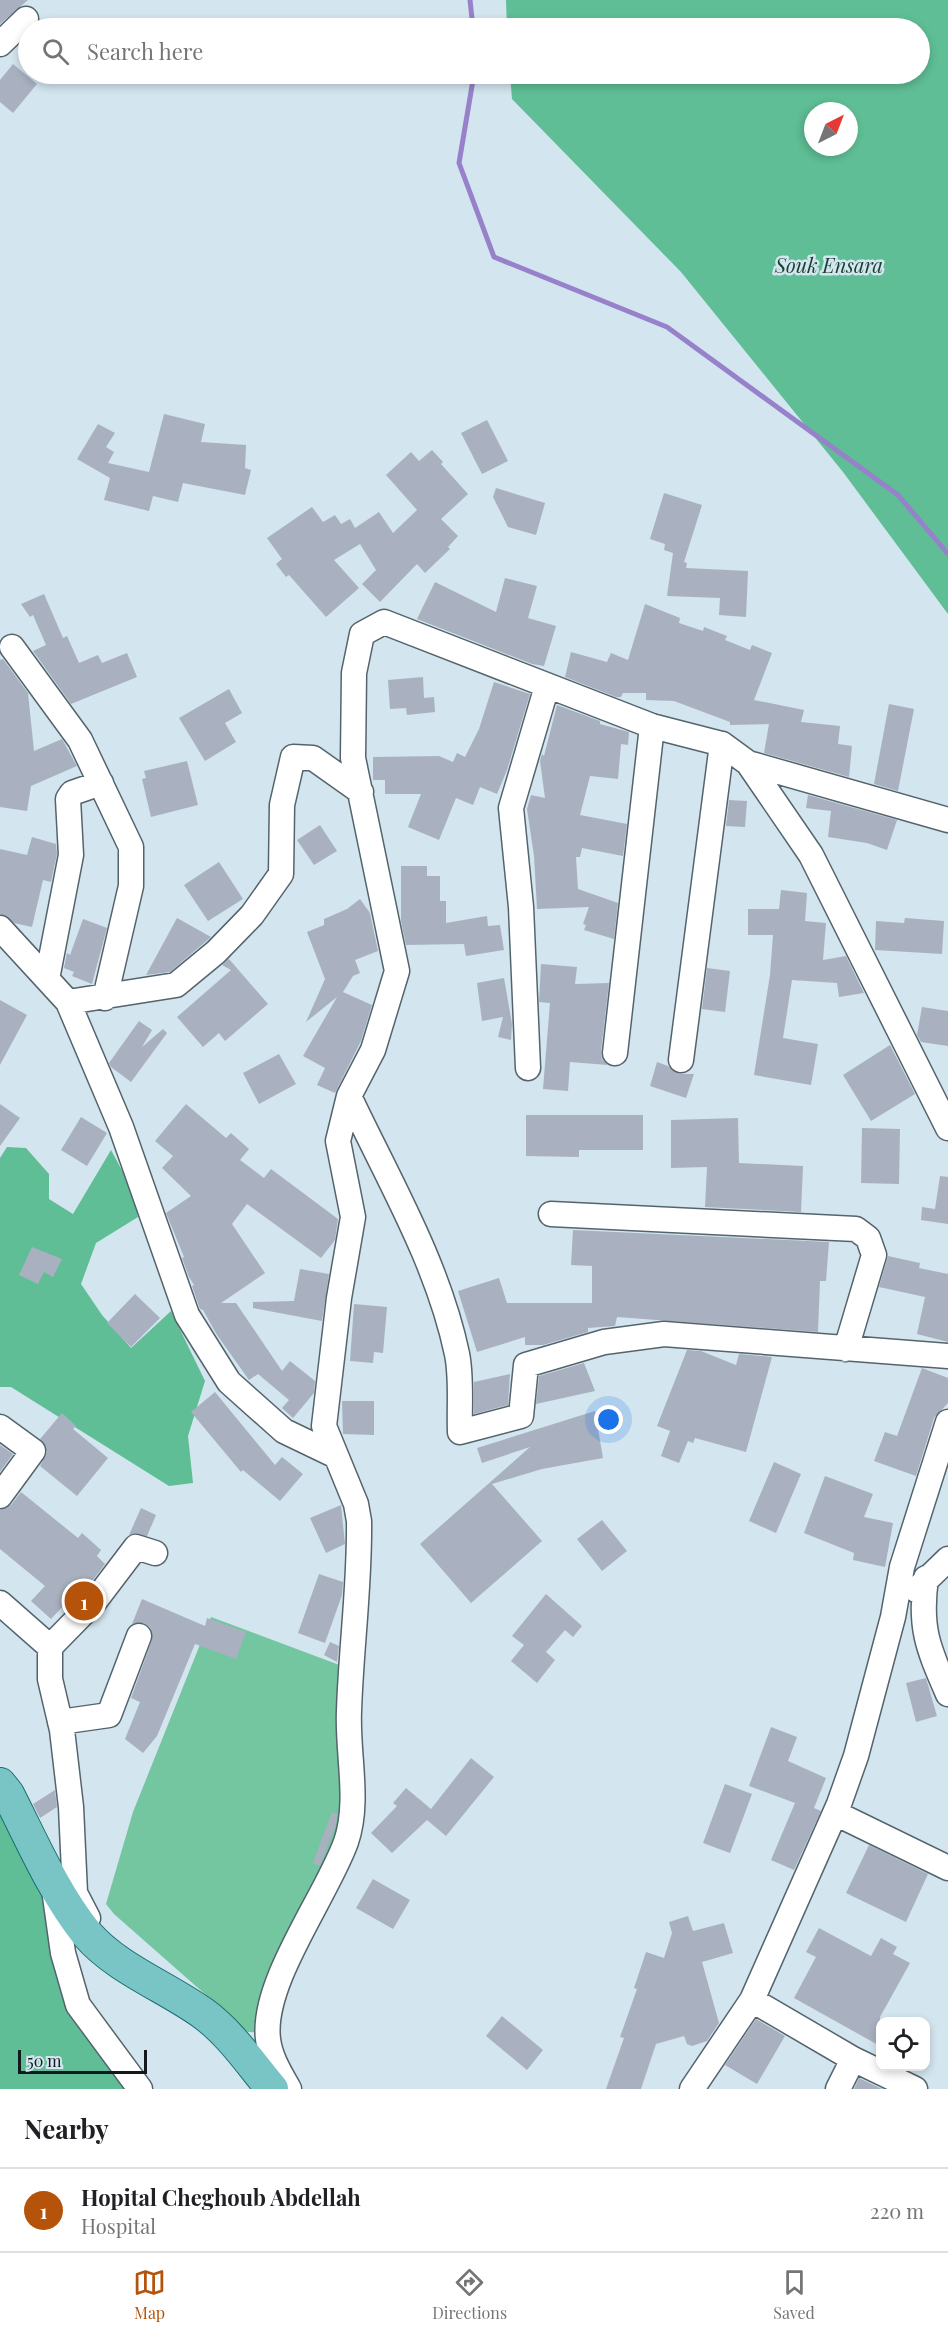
<!DOCTYPE html>
<html lang="en">
<head>
<meta charset="utf-8">
<style>
  :root { --surface:#fff; --page:#f6f6f6; --text:#202124; --muted:#757577; --line:#e0e0e0; --accent:#b45309 }
  body { margin:0; font-family:"Playfair Display",serif; background:var(--page); color:var(--text) }
  .controls { position:absolute; right:18px; bottom:18px; display:grid; overflow:hidden; border-radius:12px; box-shadow:0 3px 9px #0003 }
  .controls button { width:54px; height:54px; display:grid; place-items:center; padding:0; border:0; border-bottom:2px solid var(--line); background:var(--surface); color:var(--text); font:30px sans-serif }
  .compass { position:absolute; left:804px; top:102px; width:54px; height:54px; border-radius:50%; background:var(--surface); box-shadow:0 3px 9px #0003; rotate:42deg }
  .scale { position:absolute; left:18px; bottom:15px; width:129px; box-sizing:border-box; padding-left:6px; border:3px solid #13191c; border-top:0; font-size:16px; line-height:21px; white-space:nowrap; color:#13191c; -webkit-text-stroke:4px #d3e5ee; paint-order:stroke }
  .you { position:absolute; left:609px; top:1420px; width:21px; height:21px; margin:-15px; border:4px solid #fff; border-radius:50%; background:#1a73e8; box-shadow:0 0 0 9px #1a73e833 }
  .badge { display:grid; place-items:center; width:39px; height:39px; border-radius:50%; background:var(--accent); color:#fff; font-size:20px; font-weight:700 }
  .pin { position:absolute; translate:-50% -50%; border:3px solid #fff; box-shadow:0 2px 6px #0006 }
  .list { margin:0; padding:0; list-style:none }
  h2 { display:flex; justify-content:space-between; align-items:center; height:78px; margin:0; padding:0 24px; font-size:26px }
  h2 small { font-size:20px; font-weight:400; color:var(--muted) }
  .list li { display:grid; grid-template-columns:39px 1fr auto; gap:18px; align-items:center; box-sizing:border-box; height:84px; padding:0 24px; border-top:2px solid var(--line) }
  .list b { display:block; font-size:22px; white-space:nowrap }
  .list p { margin:0; font-size:20px; white-space:nowrap; color:var(--muted) }
  .list em { font-size:20px; font-style:normal; color:var(--muted) }
  .icon { flex:none; width:33px; height:33px; fill:none; stroke:currentColor; stroke-width:2; stroke-linecap:round; stroke-linejoin:round }
  .map { position:relative; flex:none; width:948px; height:2089px; overflow:hidden }
  .search { position:absolute; background:var(--surface); box-shadow:0 3px 9px #0003; left:18px; right:18px; top:18px; height:66px; display:flex; align-items:center; gap:15px; box-sizing:border-box; padding:0 21px; border-radius:33px; color:var(--muted); font-size:22px }
  .sheet { height:162px; background:var(--surface) }
  nav { display:flex; justify-content:space-around; align-items:center; box-sizing:border-box; height:84px; border-top:2px solid var(--line); background:var(--surface); font-size:16px; color:var(--muted) }
  nav a { display:grid; justify-items:center; gap:3px }
  nav .on { color:var(--accent) }
  .map>svg:first-child { display:block }
  .green { fill:#73c6a0 }
  .forest { fill:#5fbe95; fill-rule:evenodd }
  .lines { fill:none; stroke-linecap:round; stroke-linejoin:round }
  .stream { stroke:#9781cb; stroke-width:5 }
  .building { fill:#a9b1c0 }
  .minor-casing { stroke:#54646c; stroke-width:27 }
  .major-casing { stroke:#1b6e70; stroke-width:34 }
  .minor { stroke:#fff; stroke-width:24 }
  .major { stroke:#79c4c5; stroke-width:32 }
  .labels { text-anchor:middle; stroke-width:5; stroke-linejoin:round; paint-order:stroke }
  .park-label { font-size:20px; font-style:italic; fill:#153f2e; stroke:#d3e5ee }
</style>
</head>
<body>
<div class="map">
<svg width="948" height="2089" viewBox="0 0 948 2089">
  <rect width="100%" height="100%" fill="#d3e5ee"/>
  <!-- green -->
  <path class="green" d="M211,1617L350,1669L347,1827L270,2033L248,2032L114,1914L106,1904L133,1812Z"/>
  <!-- forest -->
  <path class="forest" d="M506,0H948V614L843,472L681,272L512,99L510,74H920V28H507ZM813,111H849V147H813Z
    M7,1147L26,1148L49,1174V1199L73,1214L111,1150L133,1191L138,1217L96,1243L81,1284L102,1315L131,1348L171,1311L205,1381L188,1436L193,1483L169,1486L11,1387H0V1158Z
    M0,1802L49,1881L64,1961L145,2089H0Z"/>
  <g class="lines">
    <!-- stream -->
    <path class="stream" d="M470,0L473,28
      M474,74L459,163L494,257L667,327L898,495L948,554"/>
  </g>
  <!-- building -->
  <path class="building" d="M0,0H28L0,24Z
    M13,64L37,84L13,113L0,102V80Z
    M164,414L205,424L201,442L246,445L245,468L251,470L245,495L183,483L178,502L153,496L149,511L104,500L110,478L77,459L98,424L115,433L106,447L114,452L108,463L149,472Z
    M487,420L508,461L482,474L461,433Z
    M432,450L443,462L441,464L468,494L441,519L458,536L448,547L450,549L425,573L417,564L380,602L362,584L376,570L360,544L334,560L359,588L326,617L289,575L286,577L276,564L282,559L267,538L312,507L323,522L335,515L341,524L350,519L355,528L379,512L393,533L417,510L386,475L411,452L419,461Z
    M496,488L545,503L536,535L508,527L493,497Z
    M664,493L702,505L684,562L687,563L686,568L748,571L746,617L719,615L720,598L667,596L673,553L664,550L665,544L650,539Z
    M505,578L537,586L528,618L556,626L544,666L532,664L417,619L435,582L496,612Z
    M44,594L63,638L67,636L79,663L98,655L102,663L127,653L137,677L71,704L33,651L46,645L33,615L30,617L21,604Z
    M645,604L680,618L679,623L703,631L704,627L727,636L725,640L750,650L752,645L772,653L754,700L804,710L801,722L840,726L838,744L852,746L849,777L764,753L769,724L730,725V722L674,701L646,700V693H623L621,697H616L565,677L571,652L607,662L611,653L628,660Z
    M3,659L28,693L34,751L62,739L77,766L31,786L27,811L0,807V660Z
    M423,677L424,698L434,697L435,712L407,715L406,708L390,709L388,680Z
    M494,682L530,694L507,770L497,794L480,787L473,805L456,798L439,840L408,827L421,794H385V780H373V757L439,756L453,762L457,753L465,757L479,729Z
    M229,689L242,713L225,723L236,742L205,761L179,718Z
    M889,704L914,709L898,791L874,784Z
    M557,705L600,721V724L629,732L628,745L621,744L618,779L590,776L580,815L627,824L623,856L582,848L580,857H576L578,889L618,903L614,939L584,930L586,925L583,924L589,907L537,909L534,856L527,809L531,795L545,798L540,761L542,754L544,756Z
    M187,761L198,805L151,817L142,779L146,778L144,771Z
    M808,795L897,820L887,850L867,843L828,837L831,811L806,808Z
    M729,800L747,801L745,827L726,826Z
    M320,825L337,851L314,865L297,840Z
    M32,837L56,844L57,854L51,882L43,880L32,927L14,923L0,914V849L27,855Z
    M219,862L243,899L208,921L184,885Z
    M401,866H427V876H440V901H446V923L487,916L488,926L500,925L504,950L466,956L464,944L406,945L401,921Z
    M781,890L807,893L805,921L826,923L823,960L846,956L864,993L839,997L837,983L792,980L783,1038L818,1044L811,1085L754,1075L770,975L773,935H748V909H779Z
    M360,899L370,913L378,951L355,960L360,973L353,976L343,992L372,1005L361,1041L335,1093L317,1085L325,1068L303,1056L337,997L306,1022L325,979L307,932L324,925V919L347,909Z
    M177,918L211,937L170,972L146,975Z
    M905,918L944,921L942,954L875,950L876,921L904,923Z
    M83,919L107,928L92,984L72,976L74,972L64,968L67,953L70,955Z
    M229,959L268,1004L225,1041L219,1033L203,1047L177,1017L231,970L222,965Z
    M541,964L577,967L575,984L609,983L601,1051L602,1059L608,1065L570,1062L568,1091L543,1089L550,1003L539,1002Z
    M707,968L730,971L725,1012L702,1009Z
    M504,978L512,1024L511,1040L498,1037L503,1017L482,1021L477,983Z
    M0,1000L27,1015L0,1065Z
    M922,1007L948,1011V1046L921,1042L917,1035Z
    M139,1021L152,1030L142,1047L163,1029L167,1033L131,1082L111,1067L109,1063Z
    M890,1045L915,1094L871,1121L843,1075Z
    M279,1054L296,1084L259,1104L243,1073Z
    M657,1062L668,1066L679,1074H694L686,1098L650,1086Z
    M0,1104L20,1118L0,1146Z
    M186,1104L226,1138L231,1133L249,1149L240,1160L264,1178L271,1169L338,1219L335,1240L321,1258L247,1204L232,1224L265,1273L221,1303H236L282,1371L290,1361L315,1381L314,1393L293,1418L282,1408L289,1400L258,1374L249,1380L217,1335L203,1310L200,1309L192,1286L194,1285L189,1277L182,1258L184,1257L166,1213L191,1196L162,1168L173,1156L155,1141Z
    M526,1115H643V1150H579V1157L526,1156Z
    M81,1117L107,1133L87,1166L61,1150Z
    M738,1118L739,1163L803,1166L801,1212L705,1207L707,1167L671,1168V1120Z
    M862,1128L900,1129L899,1184L861,1183Z
    M940,1176L948,1177V1224L921,1220L922,1207L935,1209Z
    M573,1230L829,1242L826,1281H820L818,1332L617,1317L615,1326L588,1328V1332L543,1345H525V1337L477,1352L458,1291L499,1278L507,1303H592V1266L571,1265Z
    M32,1247L62,1259L53,1277L44,1272L38,1284L19,1275Z
    M888,1256L920,1263L919,1268L948,1274V1342L917,1334L925,1297L879,1287Z
    M300,1269L329,1274L322,1321L253,1308V1302L294,1301Z
    M135,1294L160,1318L131,1347L107,1323Z
    M354,1304L387,1307L383,1353L374,1352L373,1363L350,1361Z
    M687,1350L701,1351L736,1365L739,1354L772,1357L746,1452L695,1438L693,1443L688,1441L679,1463L661,1456L670,1431L657,1426Z
    M584,1363L595,1391L536,1404L539,1376Z
    M922,1368L948,1378V1403L934,1418L916,1476L874,1461L885,1432L897,1436Z
    M510,1374L508,1405L474,1414V1382Z
    M215,1392L275,1465L282,1457L303,1474L280,1501L243,1470L241,1472L191,1412Z
    M342,1401H374V1435L343,1434Z
    M595,1411L603,1458L542,1469L492,1484L542,1541L471,1603L420,1544L530,1447L482,1463L477,1448Z
    M62,1413L76,1426L73,1429L108,1458L77,1496L40,1466L47,1452L40,1439Z
    M0,1445L13,1454L0,1472Z
    M774,1462L801,1474L776,1533L749,1521Z
    M825,1476L873,1494L864,1517L893,1523L885,1567L853,1560L854,1553L804,1533Z
    M21,1492L78,1538L82,1533L101,1550L97,1556L105,1564L84,1592L82,1594L78,1590L51,1619L31,1601L45,1586L0,1549V1510L11,1505Z
    M341,1505L345,1544L326,1553L310,1518Z
    M141,1508L156,1515L147,1536L129,1535Z
    M602,1520L627,1551L602,1571L577,1539Z
    M319,1574L343,1582L342,1595L325,1643L298,1633Z
    M546,1594L582,1626L573,1637L565,1630L546,1652L555,1660L537,1683L511,1661L524,1645L512,1636Z
    M142,1599L205,1626L207,1618L246,1632L236,1659L195,1644L157,1736L143,1753L125,1739L140,1702L131,1698L152,1640L150,1627L143,1623L132,1624Z
    M330,1642L339,1646L337,1662L324,1655Z
    M926,1678L937,1716L916,1722L906,1683Z
    M771,1727L797,1737L788,1761L826,1778L814,1808L821,1811L794,1870L771,1860L795,1803L749,1786Z
    M471,1758L494,1777L446,1836L427,1820L392,1853L371,1833L397,1806L393,1803L406,1788L431,1809Z
    M725,1784L752,1794L730,1853L703,1843Z
    M55,1790L57,1807L40,1818L33,1804Z
    M332,1812L337,1814L336,1824L320,1866L313,1863Z
    M869,1845L928,1874L906,1922L846,1893Z
    M373,1879L410,1900L393,1929L356,1908Z
    M688,1916L693,1931L724,1923L733,1953L702,1962L719,2023L707,2041L692,2046L687,2044L684,2036L656,2044L641,2089H606L624,2038L620,2037L637,1989L634,1988L646,1952L664,1958L672,1933L669,1922Z
    M819,1928L871,1956L881,1938L897,1947L893,1954L910,1963L880,2017V2046L794,1998L816,1957L806,1952Z
    M502,2016L543,2050L527,2070L486,2036Z
    M756,2019L785,2036L757,2084L725,2065Z
    M859,2078L882,2089H854Z"/>
  <g class="lines">
    <defs>
      <path id="minor" d="M0,44L26,19
        M12,647L80,740L131,847V886L105,998
        M748,763L948,820
        M0,928L68,1002L121,1127L187,1315L229,1382L284,1431L336,1456
        M47,979L71,855L68,799L72,793L101,783
        M68,1002L176,985L216,952L252,915L281,874L282,805L293,757L313,758L361,792
        M615,1053L652,726
        M681,1060L722,744
        M528,1068L521,907L511,808L547,686
        M349,1096C388,1179 438,1263 457,1354C462,1378 459,1407 460,1432L521,1416L526,1365L604,1342L664,1334L948,1356
        M551,1214L856,1229L868,1238L874,1255L846,1349
        M0,1427L33,1451L0,1496
        M926,1578C919,1628 928,1648 948,1694
        M916,1590L948,1559
        M0,1603L50,1647V1679L62,1730L71,1807L75,1893L88,1918
        M50,1647L95,1601L136,1547L155,1553
        M60,1722L109,1715L139,1636
        M835,1813L948,1868
        M54,1889L63,1953L78,2005L140,2089
        M752,2000L853,2059L915,2089
        M289,2089C280,2073 270,2057 268,2039C261,1983 326,1897 346,1842C360,1801 347,1754 349,1711C351,1648 360,1584 359,1521L356,1504L324,1426L339,1298L353,1217L338,1141L349,1096L373,1050L397,971L353,758L354,673L362,634L384,622L652,726L722,744L748,763L811,855L948,1128
        M692,2089L752,2000L839,1804L856,1756L893,1617L902,1567L948,1422
        M838,2089L853,2059"/>
      <path id="major" d="M0,1784L8,1794C32,1841 54,1893 87,1934C117,1969 167,1987 204,2014C231,2034 251,2064 272,2089"/>
    </defs>
    <!-- minor casing -->
    <use href="#minor" class="minor-casing"/>
    <!-- major casing -->
    <use href="#major" class="major-casing"/>
    <!-- minor -->
    <use href="#minor" class="minor"/>
    <!-- major -->
    <use href="#major" class="major"/>
  </g>
  <g class="labels">
    <!-- park labels -->
    <g class="park-label">
      <text x="829" y="273">Souk Ensara</text>
    </g>
  </g>
</svg>
<div class="controls">
<button><svg class="icon" aria-label="locate" viewBox="0 0 24 24"><circle cx="12" cy="12" r="6"/><path d="M12 2v4M12 18v4M2 12h4M18 12h4"/></svg></button>
</div>
<svg class="compass" viewBox="-18 -18 36 36"><path d="M0-13l5 13h-10z" fill="#e53935"/><path d="M0 13l5-13h-10z" fill="#757577"/></svg>
<div class="scale">50 m</div>
<div class="you"></div>
<div class="pin badge" style="left:84px;top:1601px">1</div>
<div class="search"><svg class="icon" aria-label="search" viewBox="0 0 24 24"><circle cx="10" cy="10" r="6"/><path d="M15 15l6 6"/></svg>Search here</div>
</div>
<section class="sheet">
<h2>Nearby<small></small></h2>
<ul class="list">
<li><span class="badge">1</span><div><b>Hopital Cheghoub Abdellah</b><p>Hospital</p></div><em>220 m</em></li>
</ul>
</section>
<nav>
<a class="on"><svg class="icon" aria-label="map" viewBox="0 0 24 24"><path d="M3 6l6-2 6 2 6-2v14l-6 2-6-2-6 2zM9 4v14M15 6v14"/></svg>Map</a>
<a><svg class="icon" aria-label="directions" viewBox="0 0 24 24"><path d="M12 3l9 9-9 9-9-9zM9 14v-3h6M13 9l2 2-2 2"/></svg>Directions</a>
<a><svg class="icon" aria-label="saved" viewBox="0 0 24 24"><path d="M7 4h10v16l-5-4-5 4z"/></svg>Saved</a>
</nav>
</body>
</html>
